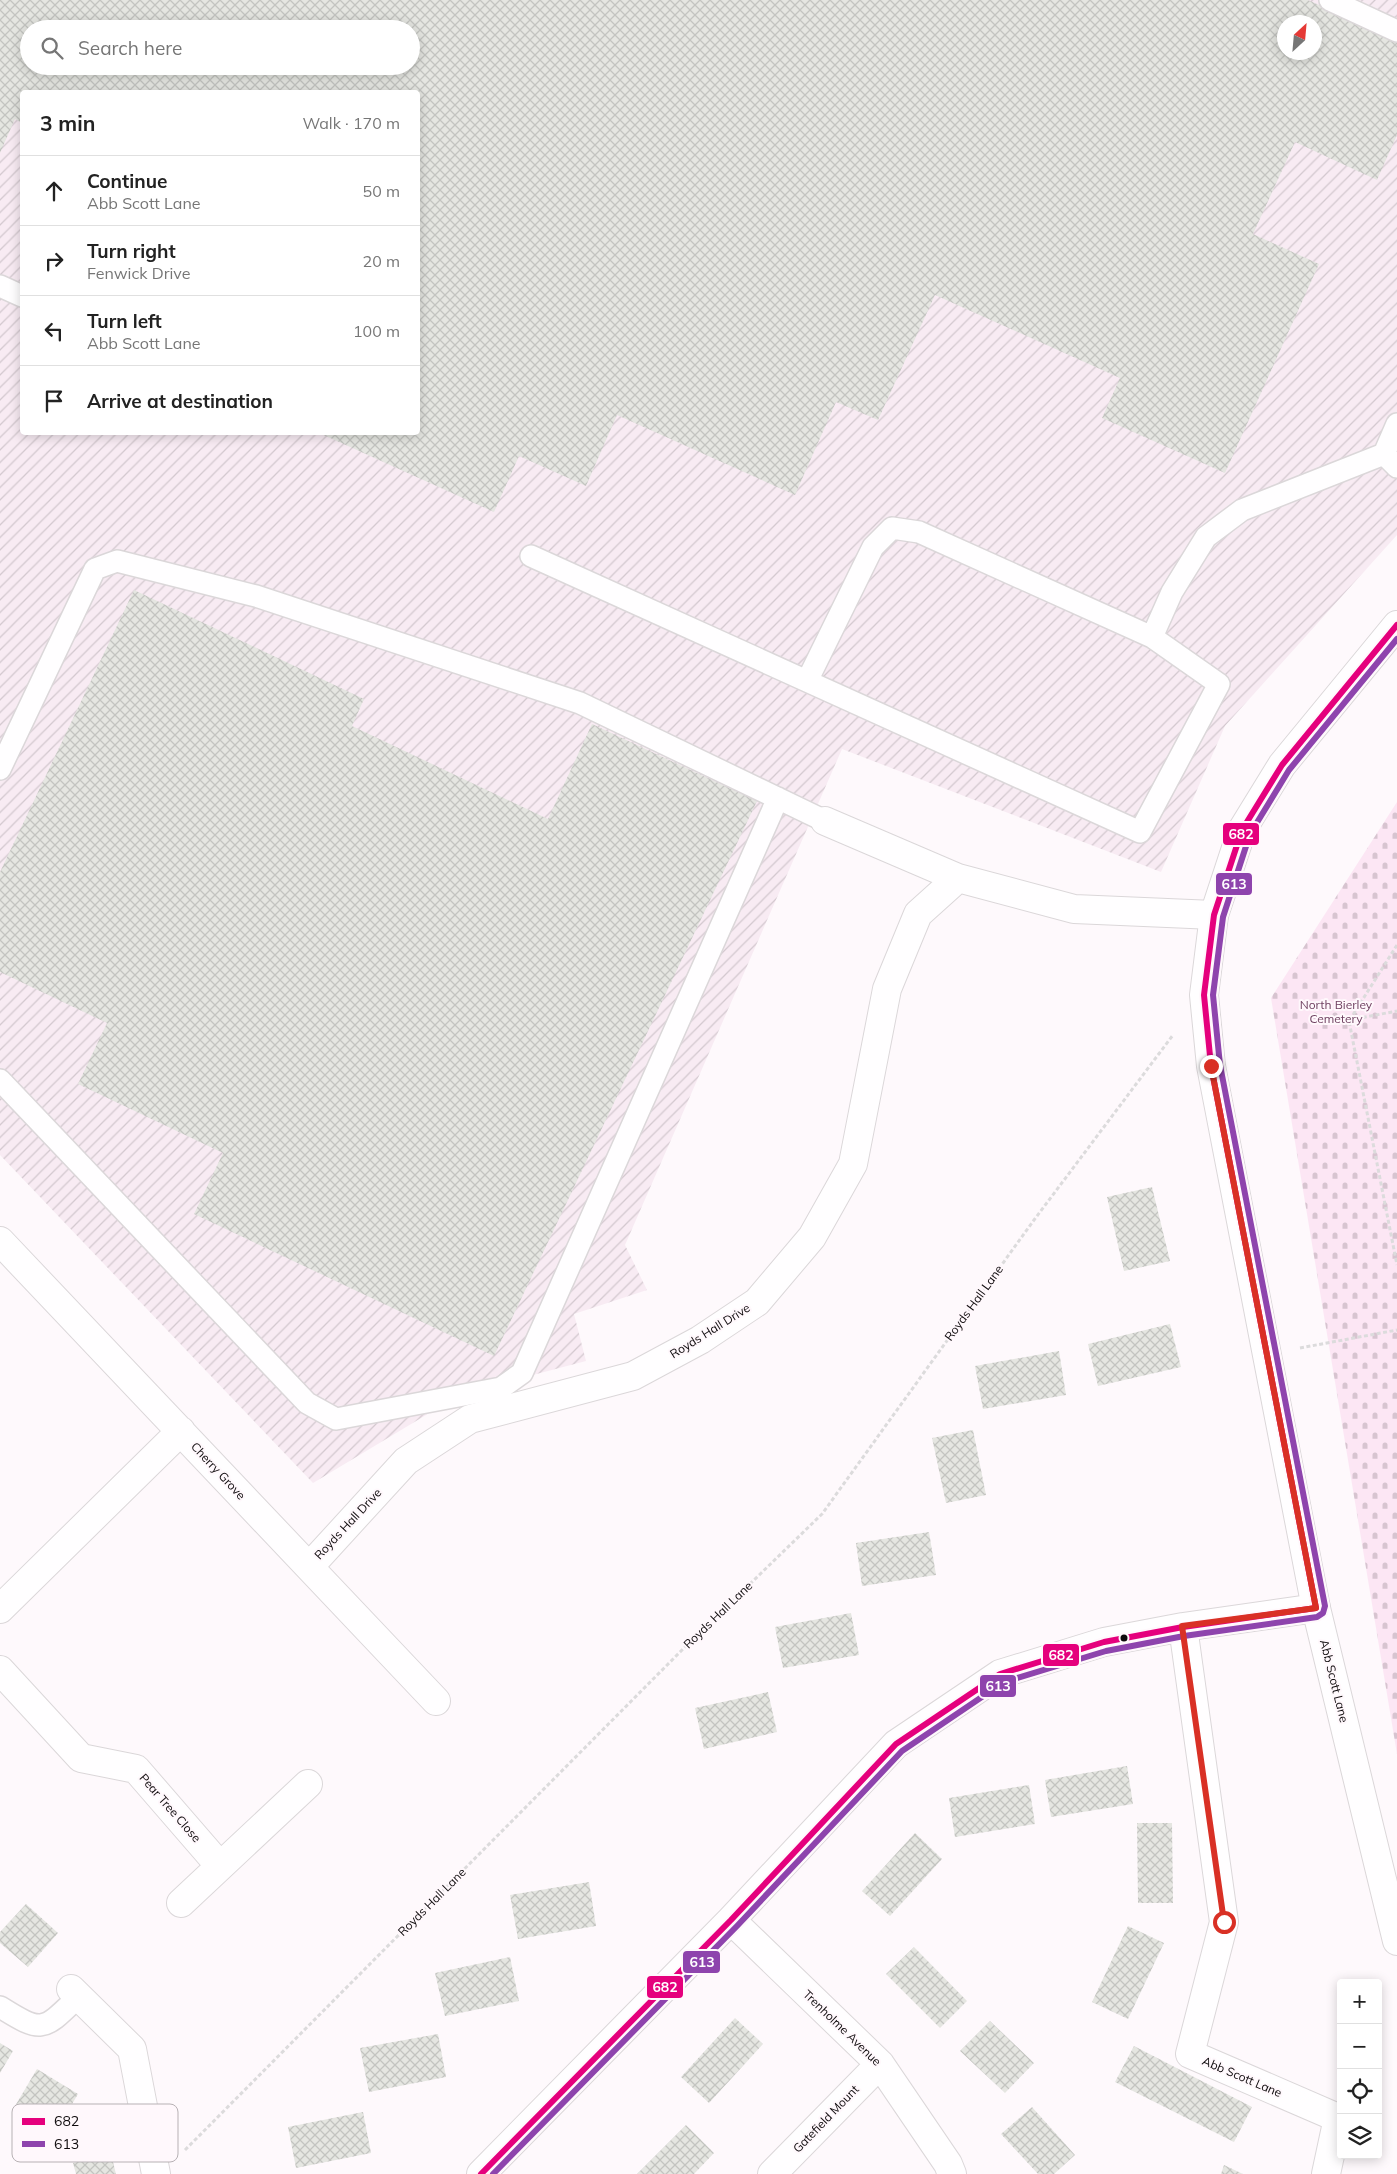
<!DOCTYPE html>
<html lang="en">
<head>
<meta charset="utf-8">
<style>
  :root { --surface:#fff; --page:#f6f6f6; --text:#222; --muted:#767676; --line:#e0e0e0 }
  body { margin:0; font-family:Mulish,sans-serif; background:var(--page); color:var(--text) }
  .controls { position:absolute; right:15px; bottom:15px; display:grid; overflow:hidden; border-radius:5px; box-shadow:0 2px 12px #0003 }
  .controls button { width:45px; height:45px; display:grid; place-items:center; padding:0; border:0; border-bottom:1px solid var(--line); background:var(--surface); color:var(--text); font:25px sans-serif }
  .compass { position:absolute; left:1277px; top:15px; width:45px; height:45px; border-radius:50%; background:var(--surface); box-shadow:0 2px 12px #0003; rotate:26deg }
  .stop { position:absolute; width:15px; height:15px; margin:-11px; border:4px solid #d93025; border-radius:50%; background:#fff }
  .stop.end { background:#d93025; border-color:#fff; box-shadow:0 1px 5px #0008 }
  .list { margin:0; padding:0; list-style:none }
  h2 { display:flex; justify-content:space-between; align-items:center; height:65px; margin:0; padding:0 20px; font-size:21px }
  h2 small { font-size:16px; font-weight:400; color:var(--muted) }
  .list li { display:grid; grid-template-columns:32px 1fr auto; gap:15px; align-items:center; box-sizing:border-box; height:70px; padding:0 20px; border-top:1px solid var(--line) }
  .list b { display:block; font-size:19px; white-space:nowrap }
  .list p { margin:0; font-size:16px; white-space:nowrap; color:var(--muted) }
  .list em { font-size:16px; font-style:normal; color:var(--muted) }
  .icon { flex:none; width:28px; height:28px; fill:none; stroke:currentColor; stroke-width:2; stroke-linecap:round; stroke-linejoin:round }
  .map { position:relative; flex:none; width:1397px; height:2174px; overflow:hidden }
  .search { position:absolute; background:var(--surface); box-shadow:0 2px 12px #0003; left:20px; top:20px; width:400px; height:55px; display:flex; align-items:center; gap:12px; box-sizing:border-box; padding:0 18px; border-radius:28px; color:var(--muted); font-size:19px }
  .panel { position:absolute; background:var(--surface); box-shadow:0 2px 12px #0003; left:20px; top:90px; width:400px; height:345px; border-radius:5px }
  .map>svg:first-child { display:block }
  .industrial { fill:url(#industrial-furrows); fill-rule:evenodd }
  .cemetery { fill:url(#cemetery-stones) }
  .building { fill:url(#building-cross-hatch); fill-rule:evenodd }
  .lines { fill:none; stroke-linecap:round; stroke-linejoin:round }
  .service-casing { stroke:#dbd7d9; stroke-width:24 }
  .minor-casing { stroke:#dbd7d9; stroke-width:30 }
  .tertiary-casing { stroke:#dbd7d9; stroke-width:30 }
  .path { stroke:#dcdbdc; stroke-width:3; stroke-dasharray:4 2.5; stroke-linecap:butt }
  .service { stroke:#fffeff; stroke-width:21 }
  .minor { stroke:#fffeff; stroke-width:28 }
  .tertiary { stroke:#fffeff; stroke-width:28 }
  .bus-1-casing { stroke:#fff8fc; stroke-width:10 }
  .bus-2-casing { stroke:#fff8fc; stroke-width:10 }
  .bus-1 { stroke:#e5007d; stroke-width:6 }
  .bus-2 { stroke:#8e44ad; stroke-width:6 }
  .route { stroke:#d93025; stroke-width:6 }
  .bus-dot { fill:#0e0a0c; stroke:#fff8fc; stroke-width:2 }
  .labels { text-anchor:middle; stroke-width:4; stroke-linejoin:round; paint-order:stroke }
  .park-label { font-size:12px; fill:#6f4060; stroke:#fff8fc }
  .street-label { font-size:12px; fill:#0e0a0c; stroke:#fff8fc }
  .key { fill:#fff8fc; stroke:#b7b1b4; stroke-width:1 }
  .key-label { font-size:14px; fill:#0e0a0c }
  .line-badge { stroke:#fff8fc; stroke-width:2 }
  .badge-label { font-size:14px; text-anchor:middle; font-weight:bold; fill:#fff }
</style>
</head>
<body>
<div class="map">
<svg width="1397" height="2174" viewBox="0 0 1397 2174">
  <defs>
    <pattern id="industrial-furrows" width="10" height="10" patternUnits="userSpaceOnUse" patternTransform="scale(1.25)"><rect width="10" height="10" fill="#f8ebf3"/><path d="M-1 1l2-2M0 10L10 0M9 11l2-2" fill="none" stroke="#d3c8cf"/></pattern>
    <pattern id="cemetery-stones" width="16" height="16" patternUnits="userSpaceOnUse" patternTransform="scale(1.25)"><rect width="16" height="16" fill="#fce6f4"/><path d="M2 7V4a2 2 0 0 1 4 0v3zM10 15v-3a2 2 0 0 1 4 0v3z" fill="#d7c4d0"/></pattern>
    <pattern id="building-cross-hatch" width="8" height="8" patternUnits="userSpaceOnUse" patternTransform="scale(1.25)"><rect width="8" height="8" fill="#e5e6e1"/><path d="M0 0l8 8M0 8l8-8" fill="none" stroke="#c3c4c0"/></pattern>
  </defs>
  <rect width="100%" height="100%" fill="#fef9fc"/>
  <!-- industrial -->
  <path class="industrial" d="M0,0H1397V535L1225,726L1161,872L842,749L625,1245L647,1290L574,1314L586,1361L461,1394L313,1483L0,1155ZM1284,22H1314V52H1284ZM29,29H411V66H29ZM22,92H418V432H22Z"/>
  <!-- cemetery -->
  <path class="cemetery" d="M1397,802V1754L1271,998Z"/>
  <!-- building -->
  <path class="building" d="M0,0H1308L1397,40V135L1377,180L1295,142L1253,234L1319,264L1225,473L1102,418L1120,378L935,295L878,420L836,402L795,495L617,415L586,486L519,456L494,512L317,432H418V92H22V123L15,119L0,153ZM1284,22H1314V52H1284ZM29,29H411V66H29Z
    M134,590L364,699L352,726L548,819L592,724L757,801L494,1356L194,1214L223,1153L78,1084L107,1023L0,972V872Z
    M1152,1187L1170,1261L1124,1271L1107,1197Z
    M1170,1324L1181,1367L1098,1386L1088,1344Z
    M1059,1351L1066,1395L983,1409L975,1366Z
    M973,1430L986,1495L946,1503L932,1438Z
    M929,1532L936,1575L862,1586L856,1543Z
    M851,1613L859,1655L783,1668L775,1627Z
    M768,1692L777,1732L704,1749L695,1708Z
    M1127,1766L1133,1804L1051,1817L1045,1780Z
    M1029,1785L1035,1824L955,1837L949,1798Z
    M1137,1823H1172L1173,1903H1138Z
    M915,1833L942,1859L890,1916L862,1891Z
    M589,1882L596,1926L518,1939L510,1895Z
    M26,1904L58,1933L28,1967L0,1943V1932Z
    M1128,1926L1164,1943L1128,2019L1092,2002Z
    M914,1947L967,2001L940,2028L886,1974Z
    M510,1957L519,2001L445,2016L435,1973Z
    M735,2018L763,2044L709,2103L681,2077Z
    M990,2021L1034,2063L1005,2093L960,2051Z
    M438,2034L446,2077L369,2092L360,2048Z
    M0,2043L13,2051L0,2073Z
    M1134,2046L1252,2107L1234,2142L1115,2082Z
    M37,2069L78,2094L56,2131L15,2106Z
    M1032,2107L1075,2155L1054,2174H1038L1001,2134Z
    M363,2112L371,2153L296,2168L288,2127Z
    M686,2125L714,2153L694,2174H637Z
    M111,2154L116,2174H76L73,2163Z
    M1224,2165L1243,2174H1221Z"/>
  <g class="lines">
    <defs>
      <path id="service" d="M1330,0L1397,31
        M0,286L22,296
        M1397,424L1384,454L1397,467
        M531,556L1140,832L1219,684L1152,637L1172,592L1206,537L1242,510L1384,454
        M807,681L873,547L892,528L919,532L1152,637
        M0,769L95,569L117,561L256,596L580,703L825,821
        M0,1080L307,1403L336,1419L501,1388L522,1373L778,798
        M0,2007C43,2034 43,2031 79,1996"/>
      <path id="minor" d="M825,821L958,878L1074,909L1214,915
        M0,1241L436,1701
        M309,1567L406,1461L470,1419L633,1376L700,1340L757,1302L812,1237L853,1164L887,989L918,914L958,878
        M0,1609L181,1431
        M1183,1627L1224,1922L1190,2054L1338,2118L1326,2174
        M0,1670L81,1758L136,1769L220,1866
        M181,1903L308,1784
        M731,1920L880,2064L948,2164L952,2174
        M71,1989L132,2049L156,2174
        M481,2174L731,1920L896,1744L1000,1674L1104,1642L1183,1627L1316,1608
        M772,2174L880,2064"/>
      <path id="tertiary" d="M1397,625L1282,765L1242,830L1214,915L1204,995L1211,1066L1316,1608L1397,1941"/>
    </defs>
    <!-- service casing -->
    <use href="#service" class="service-casing"/>
    <!-- minor casing -->
    <use href="#minor" class="minor-casing"/>
    <!-- tertiary casing -->
    <use href="#tertiary" class="tertiary-casing"/>
    <!-- path -->
    <path class="path" d="M1397,945L1349,1021L1397,1265
      M1350,1020L1397,1011
      M1300,1348L1397,1330
      M185,2150L686,1646L822,1514L1034,1220L1173,1035"/>
    <!-- service -->
    <use href="#service" class="service"/>
    <!-- minor -->
    <use href="#minor" class="minor"/>
    <!-- tertiary -->
    <use href="#tertiary" class="tertiary"/>
    <defs>
      <path id="bus-1" d="M481,2174L731,1920L896,1744L1000,1674L1104,1642L1183,1627L1316,1608L1211,1066L1204,995L1214,915L1242,830L1282,765L1397,625"/>
      <path id="bus-2" d="M493,2174L737,1926L902,1751L1004,1682L1106,1651L1184,1636L1317,1617L1323,1613L1325,1606L1220,1065L1213,995L1223,917L1250,834L1289,770L1397,639"/>
    </defs>
    <!-- bus-1 casing -->
    <use href="#bus-1" class="bus-1-casing"/>
    <!-- bus-2 casing -->
    <use href="#bus-2" class="bus-2-casing"/>
    <!-- bus-1 -->
    <use href="#bus-1" class="bus-1"/>
    <!-- bus-2 -->
    <use href="#bus-2" class="bus-2"/>
  </g>
  <g class="lines">
    <!-- route -->
    <path class="route" d="M1211,1066L1316,1608L1182,1626L1224,1922"/>
  </g>
  <!-- markers -->
  <circle class="bus-dot" cx="1124" cy="1638" r="4.5"/>
  <g class="labels">
    <!-- park labels -->
    <g class="park-label">
      <text x="1336" y="1009">North Bierley<tspan x="1336" dy="14">Cemetery</tspan></text>
    </g>
    <!-- street labels -->
    <g class="street-label">
      <text transform="translate(974 1303) rotate(-54)" y="4">Royds Hall Lane</text>
      <text transform="translate(710 1331) rotate(-32)" y="4">Royds Hall Drive</text>
      <text transform="translate(218 1471) rotate(47)" y="4">Cherry Grove</text>
      <text transform="translate(348 1524) rotate(-47)" y="4">Royds Hall Drive</text>
      <text transform="translate(718 1615) rotate(-44)" y="4">Royds Hall Lane</text>
      <text transform="translate(1334 1681) rotate(76)" y="4">Abb Scott Lane</text>
      <text transform="translate(170 1808) rotate(49)" y="4">Pear Tree Close</text>
      <text transform="translate(432 1902) rotate(-45)" y="4">Royds Hall Lane</text>
      <text transform="translate(842 2028) rotate(44)" y="4">Trenholme Avenue</text>
      <text transform="translate(1242 2077) rotate(23)" y="4">Abb Scott Lane</text>
      <text transform="translate(826 2119) rotate(-46)" y="4">Gatefield Mount</text>
    </g>
  </g>
  <!-- legend -->
  <rect x="12" y="2104" width="166" height="58" rx="8" class="key"/>
  <rect x="22" y="2118" width="23" height="7" fill="#e5007d"/>
  <rect x="22" y="2141" width="23" height="6" fill="#8e44ad"/>
  <g class="key-label">
    <text x="54" y="2126">682</text>
    <text x="54" y="2149">613</text>
  </g>
  <g class="line-badge">
    <rect x="1222" y="822" width="38" height="24" rx="5" fill="#e5007d"/>
    <rect x="1215" y="872" width="38" height="24" rx="5" fill="#8e44ad"/>
    <rect x="1042" y="1643" width="38" height="24" rx="5" fill="#e5007d"/>
    <rect x="979" y="1674" width="38" height="24" rx="5" fill="#8e44ad"/>
    <rect x="682" y="1950" width="39" height="24" rx="5" fill="#8e44ad"/>
    <rect x="646" y="1975" width="38" height="24" rx="5" fill="#e5007d"/>
  </g>
  <g class="badge-label">
    <text x="1241" y="839">682</text>
    <text x="1234" y="889">613</text>
    <text x="1061" y="1660">682</text>
    <text x="998" y="1691">613</text>
    <text x="702" y="1967">613</text>
    <text x="665" y="1992">682</text>
  </g>
</svg>
<div class="controls">
<button>+</button>
<button>−</button>
<button><svg class="icon" aria-label="locate" viewBox="0 0 24 24"><circle cx="12" cy="12" r="6"/><path d="M12 2v4M12 18v4M2 12h4M18 12h4"/></svg></button>
<button><svg class="icon" aria-label="layers" viewBox="0 0 24 24"><path d="M12 4l9 5-9 5-9-5zM3 14l9 5 9-5"/></svg></button>
</div>
<svg class="compass" viewBox="-18 -18 36 36"><path d="M0-13l5 13h-10z" fill="#e53935"/><path d="M0 13l5-13h-10z" fill="#767676"/></svg>
<div class="stop" style="left:1224px;top:1922px"></div>
<div class="stop end" style="left:1211px;top:1066px"></div>
<div class="search"><svg class="icon" aria-label="search" viewBox="0 0 24 24"><circle cx="10" cy="10" r="6"/><path d="M15 15l6 6"/></svg>Search here</div>
<section class="panel">
<h2>3 min<small>Walk · 170 m</small></h2>
<ul class="list">
<li><svg class="icon" aria-label="ahead" viewBox="0 0 24 24"><path d="M12 20V5M6 11l6-6 6 6"/></svg><div><b>Continue</b><p>Abb Scott Lane</p></div><em>50 m</em></li>
<li><svg class="icon" aria-label="right" viewBox="0 0 24 24"><path d="M7 20v-9h11M14 6l5 5-5 5"/></svg><div><b>Turn right</b><p>Fenwick Drive</p></div><em>20 m</em></li>
<li><svg class="icon" aria-label="left" viewBox="0 0 24 24"><path d="M17 20v-9H6M10 6l-5 5 5 5"/></svg><div><b>Turn left</b><p>Abb Scott Lane</p></div><em>100 m</em></li>
<li><svg class="icon" aria-label="arrive" viewBox="0 0 24 24"><path d="M6 21V4h12l-3 4 3 4H6"/></svg><div><b>Arrive at destination</b></div></li>
</ul>
</section>
</div>
</body>
</html>
